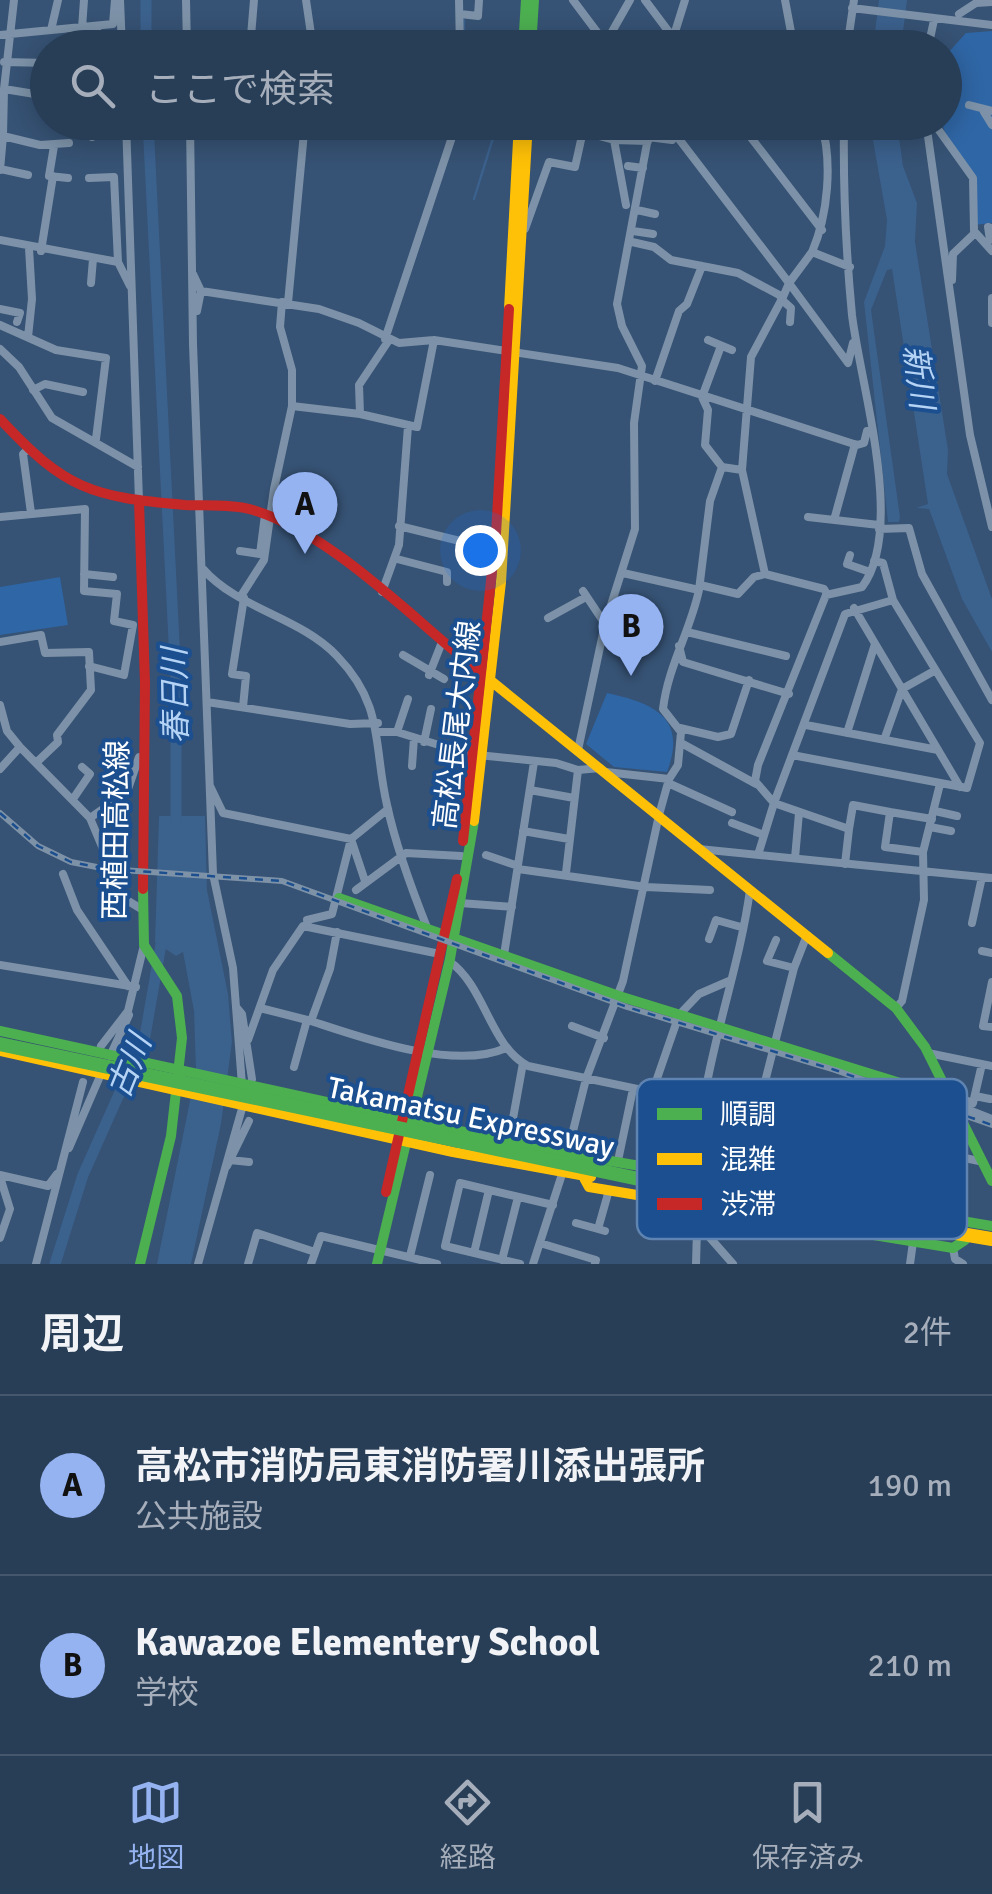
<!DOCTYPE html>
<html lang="ja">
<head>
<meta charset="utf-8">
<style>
  :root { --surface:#283e57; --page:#344961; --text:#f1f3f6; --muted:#a5aeba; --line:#44576d; --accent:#95b2f1 }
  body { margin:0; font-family:Signika,"Noto Sans JP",sans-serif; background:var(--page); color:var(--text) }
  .you { position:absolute; left:480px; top:550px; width:35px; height:35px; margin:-25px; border:8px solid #fff; border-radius:50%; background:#1a73e8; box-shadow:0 0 0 15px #1a73e833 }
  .badge { display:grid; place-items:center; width:65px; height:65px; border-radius:50%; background:var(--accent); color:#111; font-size:32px; font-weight:700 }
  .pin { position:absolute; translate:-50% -82px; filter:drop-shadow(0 2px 5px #0008) }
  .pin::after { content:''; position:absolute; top:52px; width:35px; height:30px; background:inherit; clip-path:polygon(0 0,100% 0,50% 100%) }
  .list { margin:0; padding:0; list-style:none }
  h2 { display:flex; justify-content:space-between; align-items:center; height:130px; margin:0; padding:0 40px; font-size:42px }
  h2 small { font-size:32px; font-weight:400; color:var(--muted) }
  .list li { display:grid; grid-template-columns:65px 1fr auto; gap:30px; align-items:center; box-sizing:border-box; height:180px; padding:0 40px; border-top:2px solid var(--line) }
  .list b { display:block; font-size:38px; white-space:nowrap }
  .list p { margin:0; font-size:32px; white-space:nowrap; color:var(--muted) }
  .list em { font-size:32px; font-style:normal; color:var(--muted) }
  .icon { flex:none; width:55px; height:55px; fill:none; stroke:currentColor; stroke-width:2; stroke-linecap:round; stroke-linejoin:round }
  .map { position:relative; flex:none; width:992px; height:1264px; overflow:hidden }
  .search { position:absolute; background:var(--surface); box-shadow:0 5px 25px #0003; left:30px; right:30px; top:30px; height:110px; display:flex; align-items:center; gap:25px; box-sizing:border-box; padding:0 35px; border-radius:55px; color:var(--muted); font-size:38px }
  .sheet { height:490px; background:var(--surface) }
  nav { display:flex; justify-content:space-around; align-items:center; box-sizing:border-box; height:140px; border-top:2px solid var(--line); background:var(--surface); font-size:28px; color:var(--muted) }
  nav a { display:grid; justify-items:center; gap:5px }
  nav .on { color:var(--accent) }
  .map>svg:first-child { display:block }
  .green { fill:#2f66a5 }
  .water { fill:#3b618d }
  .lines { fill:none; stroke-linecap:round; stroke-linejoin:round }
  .stream { stroke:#3b618d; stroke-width:2.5 }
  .river { stroke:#3b618d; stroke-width:11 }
  .street { stroke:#7d92a8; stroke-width:8 }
  .fast { stroke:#4caf50; stroke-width:10 }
  .slow { stroke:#ffc107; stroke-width:10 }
  .jam { stroke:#c62828; stroke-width:10 }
  .rail-casing { stroke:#7e92a7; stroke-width:6 }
  .rail { stroke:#1b4f8f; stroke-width:2.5; stroke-dasharray:8; stroke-linecap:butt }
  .fast-bridge { stroke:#4caf50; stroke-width:14 }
  .slow-bridge { stroke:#ffc107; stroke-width:14 }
  .labels { text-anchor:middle; stroke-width:8; stroke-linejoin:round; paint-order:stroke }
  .street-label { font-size:30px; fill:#fff; stroke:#1b4f8f }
  .water-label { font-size:32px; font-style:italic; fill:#b5d3f5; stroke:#1b4f8f }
  .key { fill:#1b4f8f; stroke:#5f84b1; stroke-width:2.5 }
  .key-label { font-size:28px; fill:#fff }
</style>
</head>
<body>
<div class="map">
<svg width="992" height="1264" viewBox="0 0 992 1264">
  <rect width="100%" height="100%" fill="#365274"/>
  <!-- green -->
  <path class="green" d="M992,31V223L974,225L977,177L947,139L942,123L945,56L966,33Z
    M60,577L68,625L0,635V587Z
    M607,693C653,703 688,717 667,772L614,767L586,744Z"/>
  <!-- water -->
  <path class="water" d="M879,0H907L901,47L873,48Z
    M870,123H897L903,166L917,203L915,242L948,450L947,474L992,599V652L962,599L929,509L916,508L928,504L892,269L887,270L871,310L900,517L899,522H888L864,302L885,246L887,220Z
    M159,816H205L207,890L228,994L232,1042L221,1124L191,1264H157L196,1071L194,1011L183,952L176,956L155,942Z"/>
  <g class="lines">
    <!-- stream -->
    <path class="stream" d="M464,47V20
      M474,199L498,122"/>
    <!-- river -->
    <path class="river" d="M146,48V0
      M148,122L176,681V827
      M55,1264L83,1175L145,1036L163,933"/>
    <!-- street -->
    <path class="street" d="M14,0L4,89L41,95
      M120,0L122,48
      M186,0L187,48
      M306,0L311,34L306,48
      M459,0L460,48
      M573,0L609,48
      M645,0L681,48
      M785,0L794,48
      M852,8L992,25
      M460,14L478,16L479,0
      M959,14L976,3L992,2
      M97,26L98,48
      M82,28L84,0
      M51,30L58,0
      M311,34L363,48
      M0,35L113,24L115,0
      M674,35L709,46
      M605,44L630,0
      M250,48L254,0
      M670,48L685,0
      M847,48L854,0
      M928,48L934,20
      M4,62L48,63
      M4,89L3,136L40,145L69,143
      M969,105L992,111
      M984,112L992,125
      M126,122L139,501
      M190,122L193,344L213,874L233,968L242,1085
      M666,122L789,283L812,252L850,267
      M739,122L822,230
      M926,122L970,435L992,527
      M933,122L973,178L974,231L992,251
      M584,132L614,140L648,141
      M92,137V122
      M648,137L672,140
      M614,140L626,205
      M622,140V124
      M54,146L49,176L68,178
      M628,166L643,168
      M0,169L28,175
      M0,170L3,136
      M89,178L114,177L118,262
      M637,210L655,214
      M525,229L549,162L575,167L585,122
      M633,231L653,234
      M0,240L118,262L130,286
      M990,240L988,227L992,228
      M632,242L654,247L671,260L738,273L783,297L789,283L848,363L853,343
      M41,251L53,176
      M812,252C828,215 833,162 821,122
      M193,274L201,291L197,311
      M952,280L953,254L975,233
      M91,283L93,259
      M201,291L319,309L359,323L399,343L434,340L618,368L857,445L864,443L867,431
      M992,298V323
      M781,299L791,308L790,322
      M288,303L305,122
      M0,309L20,313L17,322
      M0,325L56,350L106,358L96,439
      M28,337L32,299L29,248
      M385,339L457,122
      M708,340L732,350
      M0,349L19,367L52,418L138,467
      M655,381L679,311L687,304L702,266
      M33,390L45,384L83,392
      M292,406L360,414L417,427L434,340
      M360,414L359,385L389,340
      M27,450L23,454L31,513
      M722,467L742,470L765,574L824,589L827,594
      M742,470L751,357L783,297
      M0,517L85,509L84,591L117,594L114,621L133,625L124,675L89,666
      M808,517L879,525
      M834,520L855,444
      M399,526L460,541
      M879,529L909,528L922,574L992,700
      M240,551L260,554L265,515
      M850,555L847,564L870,572
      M397,559L447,572V582
      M874,561L883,563L893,600
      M203,569C238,609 300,617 337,656C385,706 373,745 387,805C396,847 412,890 428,930
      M623,573L699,590L710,501L722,467L705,445L708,410L702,397L721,346
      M84,574L113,577
      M700,585L738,594L754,577L765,574
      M583,591L605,624
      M382,592L399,545L408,426
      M241,596L264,560L274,489L292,406V370L280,327L282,302
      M854,608L902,689L884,740
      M548,618L586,597
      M687,632L786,656
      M0,642L41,635L45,653L89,652L91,690L57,735L58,742L38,761
      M679,646L683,662L789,694
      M403,655L444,679
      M934,671L902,689L960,787
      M429,675L442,642
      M207,702L350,724L378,723
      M0,705L7,731L20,747L0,769
      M243,707L246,676L232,674L244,598
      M806,725L938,750
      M680,728L718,737L731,734L749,680
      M378,732H397L468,754L556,763L578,770L600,768
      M397,732L408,699
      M847,733L875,644
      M424,742L431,709
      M683,744L756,784
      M20,747L90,818
      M578,750L605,624L635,529L634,423L642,366L622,326L617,304L651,122
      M792,755L967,788L980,743L893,600L845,614L774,803L849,829L853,805L890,812
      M412,766L414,738
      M606,772L669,779
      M668,783L732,812
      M210,786L223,813L351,839L365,881
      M530,790L574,798
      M73,799L90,774L82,767
      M935,811L957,816
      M732,823L764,835
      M930,827L951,831
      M523,831L569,839
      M699,849L992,878
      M923,852L885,847L890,812L932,819
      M486,855L518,866
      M758,855L774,803L755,781L758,765L826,595L862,587C906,529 860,383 852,315C846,252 843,186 844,122
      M795,858L799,813
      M845,864L849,829
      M111,868L90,818L127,792L139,757H145
      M518,869L646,887L710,890
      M566,873L578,770
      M63,874L77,910L128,986
      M113,875L125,899L143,910
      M356,890L406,853L461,856
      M460,903L512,907
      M972,923L982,877
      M308,925L307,920L332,914L351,839L388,809
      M709,939L716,920L741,927
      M776,940L767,961L794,968
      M982,951L992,953
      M504,955L534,762
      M449,961C486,987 489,1045 528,1066L979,1161
      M0,965L136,987
      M992,982L983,1026L992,1027
      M237,1008L242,1014L252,1079
      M260,1008L311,1021L330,969L337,932
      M896,1008L902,1001L924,900L923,852L940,784
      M311,1021C363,1038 454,1071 506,1048
      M572,1026L604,1038
      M248,1040L273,970L303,926L440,954
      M101,1046L128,1011L143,949
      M928,1053L992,1066
      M110,1056L129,1015
      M294,1067L307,1020
      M652,1093L679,1015L699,994L729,981
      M656,1094L673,1166
      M949,1094L973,1103L982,1064
      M975,1096L990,1099
      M951,1103L992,1119
      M757,1113L794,968L807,935
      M495,1132L542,1141L551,1150
      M510,1135L523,1063
      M914,1146V1207
      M69,1148L101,1074
      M567,1155L586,1079L623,981L659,815L669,779L678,765L681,732L663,709C668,666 690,632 699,590
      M619,1156L633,1089
      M230,1160L249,1162
      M227,1166L249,1121
      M0,1175L48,1186L57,1174
      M698,1175C696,1078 737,985 750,890
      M0,1177L10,1209L0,1238
      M576,1223L598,1229
      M697,1223L733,1264
      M605,1231L598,1229L609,1190
      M540,1243L596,1260L595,1264
      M953,1248L955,1259L963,1264
      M474,1253L489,1190
      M410,1256L430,1175
      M502,1260L518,1197
      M36,1264L83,1082
      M198,1264L243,1105
      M248,1264L257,1233L315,1252
      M311,1264L321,1236L437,1264
      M520,1264L445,1246L460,1183L553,1205
      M533,1264L564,1168
      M696,1264L698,1194
      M910,1264L913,1242"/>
    <!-- fast -->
    <path class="fast" d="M523,48L526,0
      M531,48L534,0
      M339,898L619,996L939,1095L947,1093
      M828,953L896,1008L925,1047L992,1181
      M0,1031L552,1151L992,1226
      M724,1201L734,1212L953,1248L965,1240
      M140,1264L171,1136L182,1038L177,996L144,945L143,889
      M377,1264L450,959L474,821"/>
    <!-- slow -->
    <path class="slow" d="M509,309L519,122
      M475,668L828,953
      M474,821L501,582L528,122
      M0,1051L453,1152L591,1177
      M583,1176L589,1187L661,1199L674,1192
      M671,1191L729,1201"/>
    <!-- jam -->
    <path class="jam" d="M0,419C65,489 91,497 185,505C206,506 232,504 253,510C332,534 411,617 475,668
      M139,501L145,683L143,889
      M463,841L496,534L509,309
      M386,1192L457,879"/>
    <defs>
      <path id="rail" d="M0,813L38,846L71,862L107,869L282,881L627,1007L835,1070L992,1125"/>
    </defs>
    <!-- rail casing -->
    <use href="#rail" class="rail-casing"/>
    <!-- rail -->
    <use href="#rail" class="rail"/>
    <!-- fast-bridge -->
    <path class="fast-bridge" d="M0,1044L653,1182"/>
    <!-- slow-bridge -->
    <path class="slow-bridge" d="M653,1182L992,1239"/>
  </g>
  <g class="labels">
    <!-- street labels -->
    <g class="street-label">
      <text transform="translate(457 725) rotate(-83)" y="10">高松長尾大内線</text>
      <text transform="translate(116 830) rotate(-89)" y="10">西植田高松線</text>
      <text transform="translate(471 1117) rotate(12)" y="10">Takamatsu Expressway</text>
    </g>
    <!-- water labels -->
    <g class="water-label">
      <text transform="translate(919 377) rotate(83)" y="11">新川</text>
      <text transform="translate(175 696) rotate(-91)" y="11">春日川</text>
      <text transform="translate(129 1066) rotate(-68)" y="11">古川</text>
    </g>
  </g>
  <!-- legend -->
  <rect x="637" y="1079" width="330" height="160" rx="15" class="key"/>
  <rect x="657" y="1108" width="45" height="12" fill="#4caf50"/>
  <rect x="657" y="1153" width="45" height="12" fill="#ffc107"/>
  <rect x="657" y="1198" width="45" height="12" fill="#c62828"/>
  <g class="key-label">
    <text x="720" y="1124">順調</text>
    <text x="720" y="1169">混雑</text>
    <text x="720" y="1214">渋滞</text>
  </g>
</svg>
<div class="you"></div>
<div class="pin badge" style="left:305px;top:554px">A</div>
<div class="pin badge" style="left:631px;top:676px">B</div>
<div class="search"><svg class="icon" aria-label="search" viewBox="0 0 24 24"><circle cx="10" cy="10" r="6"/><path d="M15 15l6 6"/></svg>ここで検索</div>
</div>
<section class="sheet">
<h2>周辺<small>2件</small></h2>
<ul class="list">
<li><span class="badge">A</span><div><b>高松市消防局東消防署川添出張所</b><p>公共施設</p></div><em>190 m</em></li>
<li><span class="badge">B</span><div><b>Kawazoe Elementery School</b><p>学校</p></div><em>210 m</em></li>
</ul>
</section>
<nav>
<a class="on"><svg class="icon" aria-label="map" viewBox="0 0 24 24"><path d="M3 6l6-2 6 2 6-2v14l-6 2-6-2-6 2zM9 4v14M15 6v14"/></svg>地図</a>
<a><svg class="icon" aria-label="directions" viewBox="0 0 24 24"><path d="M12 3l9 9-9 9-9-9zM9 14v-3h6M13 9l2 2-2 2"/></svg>経路</a>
<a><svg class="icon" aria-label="saved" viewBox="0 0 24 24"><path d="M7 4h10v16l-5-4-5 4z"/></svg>保存済み</a>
</nav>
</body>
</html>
